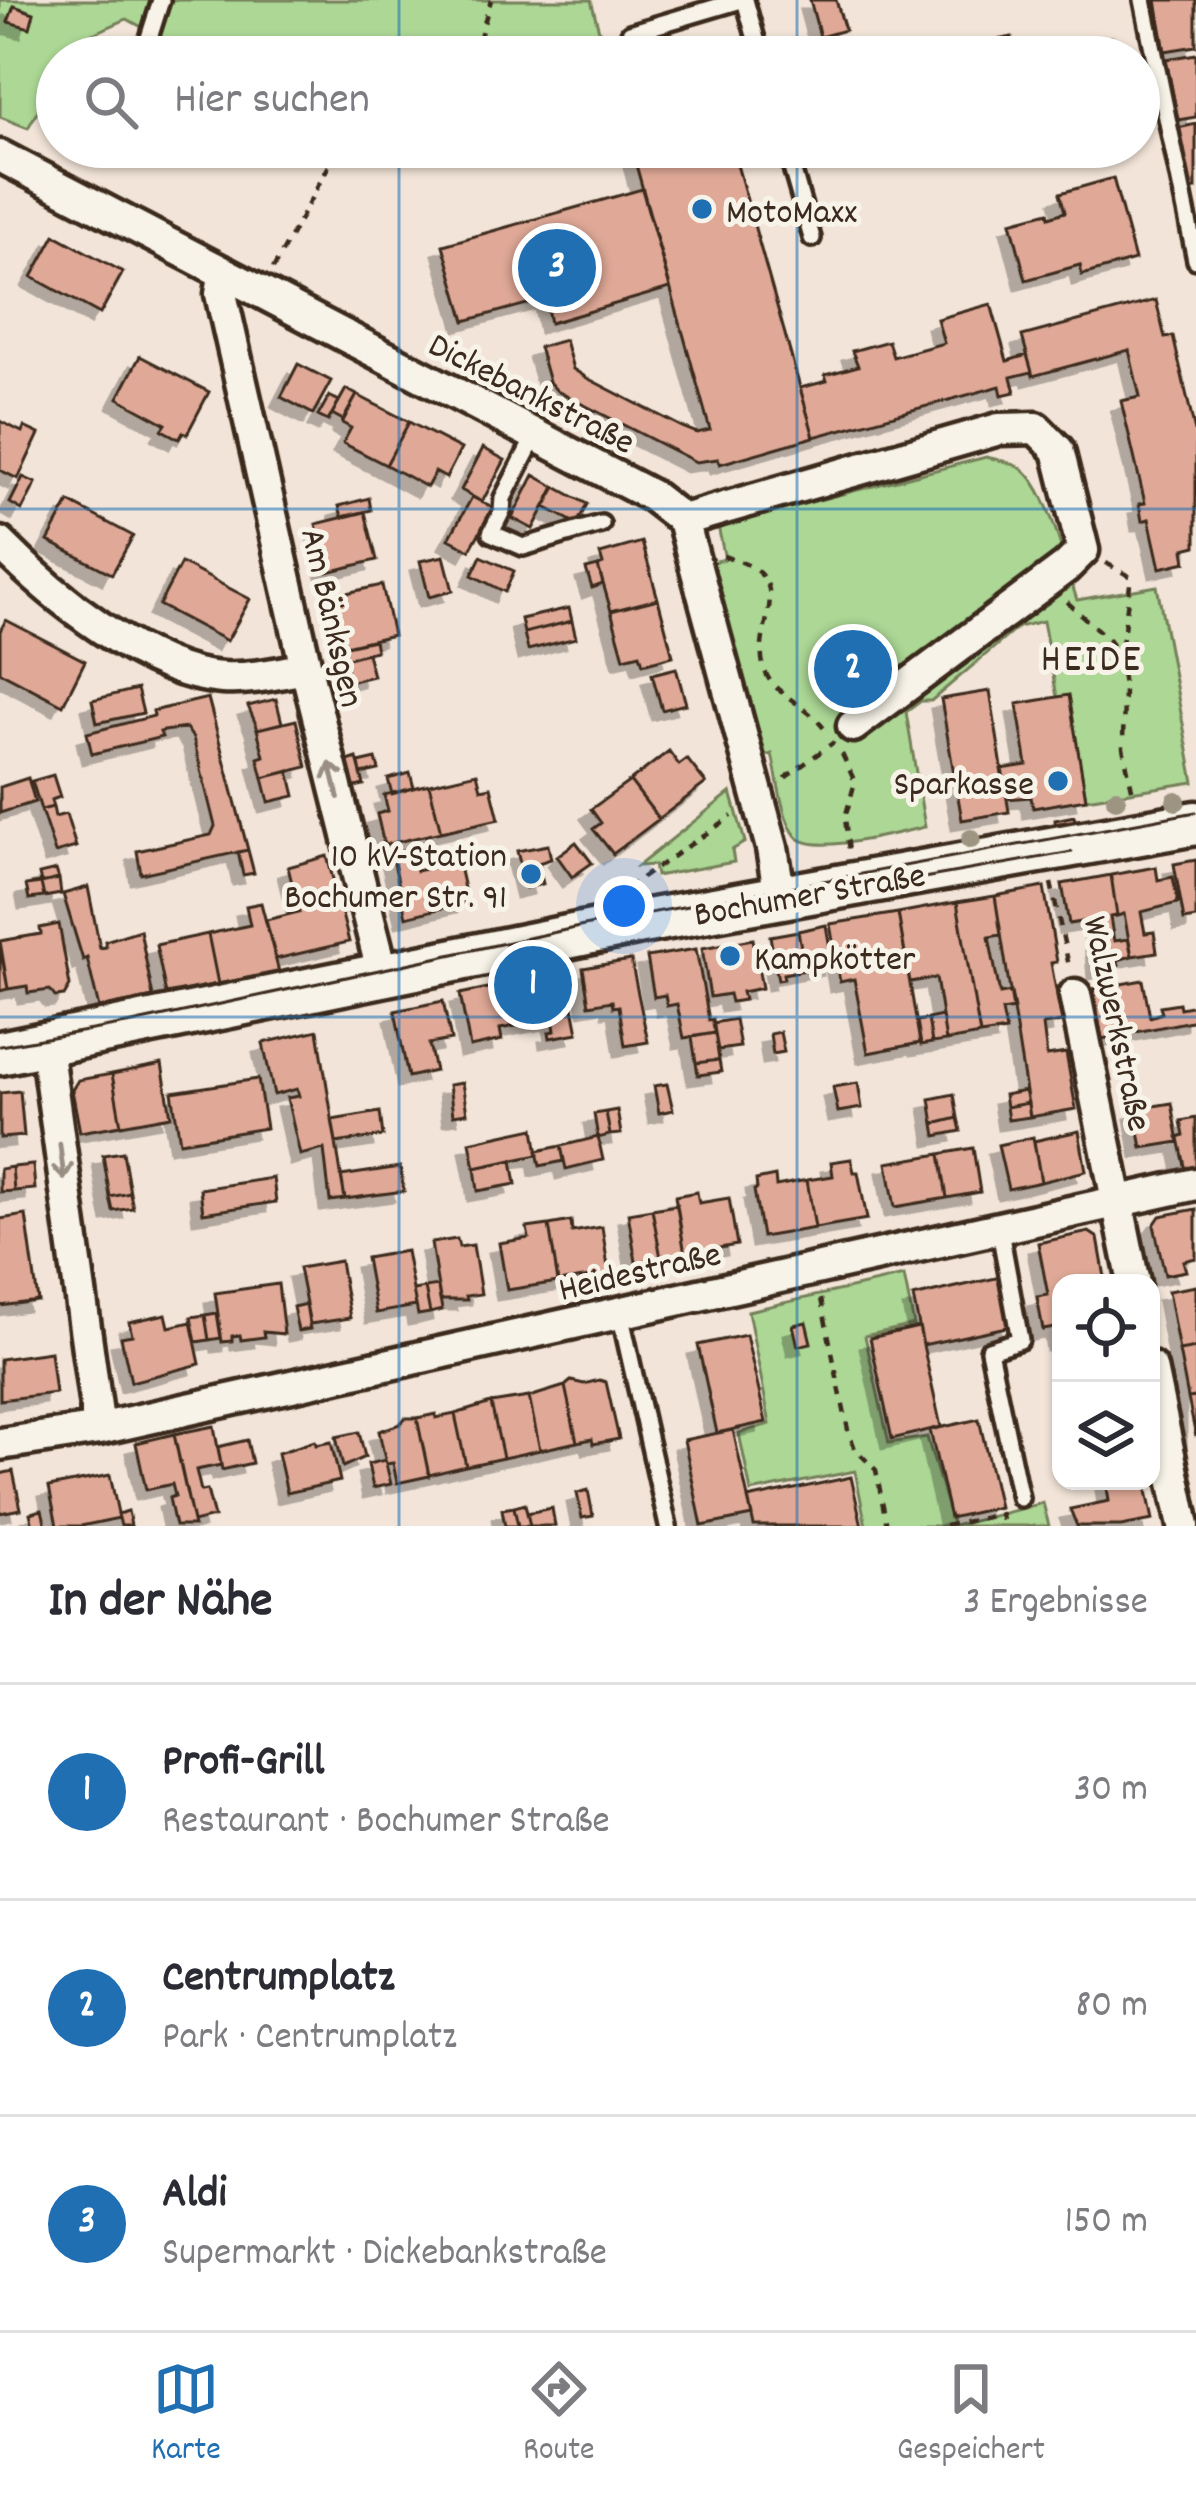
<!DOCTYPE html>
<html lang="de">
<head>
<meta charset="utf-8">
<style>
  :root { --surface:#fff; --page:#f2f2f3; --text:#2b2b33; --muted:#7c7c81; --line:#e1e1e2; --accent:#1f6fb2 }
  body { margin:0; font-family:Dekko,sans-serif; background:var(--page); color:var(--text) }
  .controls { position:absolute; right:36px; bottom:36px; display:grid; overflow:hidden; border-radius:24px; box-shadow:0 3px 9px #0004 }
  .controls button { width:108px; height:108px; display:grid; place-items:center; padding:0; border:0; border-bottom:3px solid var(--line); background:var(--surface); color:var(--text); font:60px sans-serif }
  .you { position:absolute; left:624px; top:906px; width:42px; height:42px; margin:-30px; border:9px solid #fff; border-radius:50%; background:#1a73e8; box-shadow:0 0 0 18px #1a73e833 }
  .badge { display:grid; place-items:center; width:78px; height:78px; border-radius:50%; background:var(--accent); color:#fff; font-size:39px; font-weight:700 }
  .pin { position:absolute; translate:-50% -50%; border:6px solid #fff; box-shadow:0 3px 12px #0006 }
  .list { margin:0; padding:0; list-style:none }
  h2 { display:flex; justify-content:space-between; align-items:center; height:156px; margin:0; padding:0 48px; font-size:51px }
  h2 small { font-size:39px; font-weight:400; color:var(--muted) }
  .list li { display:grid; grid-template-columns:78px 1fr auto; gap:36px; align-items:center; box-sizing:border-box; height:216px; padding:0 48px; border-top:3px solid var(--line) }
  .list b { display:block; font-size:45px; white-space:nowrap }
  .list p { margin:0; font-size:39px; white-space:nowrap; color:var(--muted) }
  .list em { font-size:39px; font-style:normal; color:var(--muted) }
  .icon { flex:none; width:66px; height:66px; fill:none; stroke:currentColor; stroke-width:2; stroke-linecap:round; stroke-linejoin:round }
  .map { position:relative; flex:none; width:1196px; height:1526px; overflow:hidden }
  .search { position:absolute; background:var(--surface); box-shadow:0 3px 9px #0004; left:36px; right:36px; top:36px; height:132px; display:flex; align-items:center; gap:30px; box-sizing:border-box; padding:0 42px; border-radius:66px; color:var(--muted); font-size:45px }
  .sheet { height:804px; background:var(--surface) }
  nav { display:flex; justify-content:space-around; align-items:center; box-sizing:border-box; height:168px; border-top:3px solid var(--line); background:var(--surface); font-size:33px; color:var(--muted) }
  nav a { display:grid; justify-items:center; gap:6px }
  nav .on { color:var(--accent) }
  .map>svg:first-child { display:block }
  .green { fill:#acd795; stroke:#74805a; stroke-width:3 }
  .building { fill:#e0a997; stroke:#3b2a1e; stroke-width:3; filter:url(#shadow) }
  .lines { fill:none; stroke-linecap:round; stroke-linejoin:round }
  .lane-casing { stroke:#3b2a1e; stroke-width:24 }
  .street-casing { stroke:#3b2a1e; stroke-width:39 }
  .secondary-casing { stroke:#3b2a1e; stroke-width:51 }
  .path { stroke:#3b2a1e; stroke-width:4.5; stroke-dasharray:9 9; stroke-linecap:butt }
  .lane { stroke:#f7f3e8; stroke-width:15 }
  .street { stroke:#f7f3e8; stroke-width:30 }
  .secondary { stroke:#f7f3e8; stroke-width:42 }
  .tram { stroke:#3b2a1e; stroke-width:3 }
  .tree { fill:#9d9582 }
  .oneway { stroke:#998e83 }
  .grid { fill:none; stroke:#1f6fb2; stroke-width:3; stroke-opacity:0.55 }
  .poi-dot { fill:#1f6fb2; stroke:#f7f3e8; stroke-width:4.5 }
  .labels { text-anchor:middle; stroke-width:10; stroke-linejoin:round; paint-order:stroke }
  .poi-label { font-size:36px; fill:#3b2a1e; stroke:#f7f3e8; text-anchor:start }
  .street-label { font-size:36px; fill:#3b2a1e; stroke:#f7f3e8 }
  .neighbourhood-label { font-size:39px; letter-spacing:3px; fill:#3b2a1e; stroke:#f7f3e8 }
</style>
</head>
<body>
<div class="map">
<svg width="1196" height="1526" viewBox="0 0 1196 1526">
  <defs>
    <filter id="shadow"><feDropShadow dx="-10" dy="10" stdDeviation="0" flood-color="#0004"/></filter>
  </defs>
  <rect width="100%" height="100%" fill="#f2e4d8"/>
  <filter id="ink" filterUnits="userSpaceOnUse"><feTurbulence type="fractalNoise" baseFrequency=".00833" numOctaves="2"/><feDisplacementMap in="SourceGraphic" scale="24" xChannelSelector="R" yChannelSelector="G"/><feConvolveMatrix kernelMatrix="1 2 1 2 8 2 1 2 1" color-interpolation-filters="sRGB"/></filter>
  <g filter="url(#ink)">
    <!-- green -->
    <path class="green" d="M0,0H591L606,57H197L127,19L77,41L69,57H57V77L28,128L0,117Z
      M986,457C998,460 1013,462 1022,469C1050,490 1065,565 1077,600L1157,586L1194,782L1086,799L1069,696L1057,697L1043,621L1018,627L931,701H921L906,712L925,827C899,832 813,857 796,836C781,817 778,778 772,754L762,757L707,563L725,559L718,526Z
      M731,792L745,842L732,850L734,862L656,876L654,865L638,866Z
      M904,1276L914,1325L865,1336L889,1443L927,1437L953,1526H866L855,1471L751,1492L739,1433L770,1424L748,1311Z
      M1043,1503L1049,1526H954Z"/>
    <!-- building -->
    <path class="building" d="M810,0H836L845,30L820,37Z
      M1156,0H1196V46L1165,51Z
      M14,6L34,13L30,28L8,22Z
      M1012,37L1015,54L1112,37L1116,57H963L961,47Z
      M705,48L707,57H674Z
      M1196,54V117L1178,120L1166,59Z
      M1196,124V189L1190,190L1178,128Z
      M631,147H732L814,437L720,464L718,459L696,462L557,391L549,382L539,347L565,340L573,369L587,378L682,427L697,433L710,430Z
      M1113,178L1135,260L1082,275L1080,265L1026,280L1011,222L1048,212L1049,217L1065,212L1060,193Z
      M642,189L670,288L550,323L545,299L465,321L443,245Z
      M55,235L123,272L100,314L32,277Z
      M1156,300L1165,338L1173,336L1196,436V546L1184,549L1186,562L1160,568L1149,519L1142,521L1139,504L1145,503L1121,401L1140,397L1129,350L1033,376L1022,336Z
      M991,304L1007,361L1027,355L1032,372L1011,377L1015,392L1002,395L1000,386L814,437L800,388L827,381L825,375L858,366L852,351L888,341L893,357L944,343L937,319Z
      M140,356L209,392L187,434L183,432L179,439L162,430L166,424L118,398Z
      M298,364L331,381L313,414L281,397Z
      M346,389L357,395L343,420L332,414Z
      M357,395L409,422L386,465L343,443L351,428L342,423Z
      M329,396L339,401L328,421L318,416Z
      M0,421L22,432L24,427L39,434L18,479L0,470Z
      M409,422L461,449L446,478L435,472L427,487L386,465Z
      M483,448L505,460L482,502L461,490Z
      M534,475L555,487L533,529L512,518Z
      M23,477L36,483L22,510L10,503Z
      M556,487L587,504L577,524L545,507Z
      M472,497L493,508L470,550L449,539Z
      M369,498L371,510L342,517L339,506Z
      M69,502L133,536L112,574L48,541Z
      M365,512L377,560L328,572L316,524Z
      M642,542L658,599L611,611L598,566L603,564L600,554Z
      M444,556L453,591L429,597L420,561Z
      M481,556L514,571L505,592L472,575Z
      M181,563L250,599L227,641L159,605Z
      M598,566L603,584L592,588L586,569Z
      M382,585L393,635L345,646L333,596Z
      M658,599L673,656L643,664L640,654L624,658L611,611Z
      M569,608L572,621L524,633L521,619Z
      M6,620L85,661L63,705L0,672V631Z
      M572,621L576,638L528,650L524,633Z
      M374,640L376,651L344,659L341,647Z
      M367,653L373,676L349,682L344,659Z
      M676,668L686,704L662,710L652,674Z
      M137,689L143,713L97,723L92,700Z
      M990,691L1009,812L962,820L941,699Z
      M1069,695L1086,799L1033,808L1031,797L1007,799L1001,769L1027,765L1017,704Z
      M208,698L248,850L141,874L137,851L211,835L215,826L193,738L186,728L164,731L160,732L162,737L92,754L87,733L154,716L153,711Z
      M276,699L282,723L258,729L248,706Z
      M296,720L307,767L263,778L258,758L264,756L257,729Z
      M669,751L679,765L687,759L706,783L659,819L630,781Z
      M357,758L364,785L351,788L345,762Z
      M376,759L379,770L361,774L359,763Z
      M289,771L295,796L269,802L263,778Z
      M410,773L414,788L392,794L388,779Z
      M477,773L481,789L491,787L499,819L441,832L429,784Z
      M53,775L60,797L51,800L53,807L41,810L32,781Z
      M28,778L35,802L0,813V787Z
      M630,781L659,819L613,854L593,829L601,823L591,809Z
      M429,784L441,832L384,845L377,814L388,811L384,795Z
      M53,807L55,817L66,814L76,847L55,853L41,810Z
      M1074,816L1076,824L1056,828L1055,820Z
      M576,842L592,863L572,877L557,856Z
      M548,845L551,859L538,863L543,884L526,888L517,851Z
      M248,850L254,873L243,875L238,852Z
      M403,851L412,856L416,871L458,862L467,902L406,917L392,854Z
      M327,856L349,942L276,959L266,920L299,912L288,867Z
      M1196,860V918L1184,920L1174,864Z
      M1156,867L1158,880L1173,877L1178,903L1141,912L1145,933L1154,932L1157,952L1132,956L1124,914L1117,916L1111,875Z
      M56,870L59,879L41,883L39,874Z
      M1111,875L1117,916L1110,917L1114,941L1128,939L1132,956L1118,960L1119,965L1098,969L1094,920L1069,924L1062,884Z
      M59,879L61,894L44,897L41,883Z
      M41,883L44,897L29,899L26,885Z
      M88,887L100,948L106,947L105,941L140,930L153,997L99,1008L87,958L83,960L63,894Z
      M1044,887L1057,962L1051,963L1062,1022L1043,1025L1047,1056L1066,1053L1076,1109L1030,1117L995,896Z
      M995,896L1001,935L989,937L1000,994L1011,992L1014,1009L1002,1011L1006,1031L980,1035L957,902Z
      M957,902L980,1035L946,1041L936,978L910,982L898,913Z
      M261,903L279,972L218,984L208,934L250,925L246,906Z
      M898,913L920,1043L868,1053L854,979L840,982L830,924Z
      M59,924L70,986L64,996L55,997L50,990L28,993L27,986L8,989L0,941L41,934L40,928Z
      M826,925L833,965L805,970L798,931Z
      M798,931L805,970L783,974L784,979L778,980L770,936Z
      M208,934L218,984L166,994L156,945Z
      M753,939L762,988L742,992L744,1000L731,1002L729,994L710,997L702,948Z
      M0,946L8,989L0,991Z
      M696,949L709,1020L713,1019L715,1033L684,1038L677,1004L667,1006L665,995L654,997L647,957Z
      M631,960L648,1042L625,1046L619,1006L613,1007L612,1001L589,1005L583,968Z
      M566,971L578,1033L550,1038L549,1032L555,1031L553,1019L500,1029L502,1040L470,1047L460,994Z
      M1143,980L1150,1017L1162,1013L1160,1006L1179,1003L1180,1008L1196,1005V1020L1102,1039L1093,989Z
      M443,1001L451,1040L429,1044L435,1071L408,1077L395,1011Z
      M942,1016L946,1041L932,1043L928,1019Z
      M735,1019L740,1047L718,1050L713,1023Z
      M928,1019L932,1043L921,1045L917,1021Z
      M318,1030L345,1199L330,1201L324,1149L300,1155L287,1098L299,1096L297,1089L274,1095L263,1043Z
      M780,1032L784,1052L773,1054L770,1034Z
      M715,1033L719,1060L696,1063L692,1037Z
      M719,1060L721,1072L698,1075L696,1063Z
      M162,1064L171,1116L121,1125L112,1074Z
      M112,1074L121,1125L80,1132L72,1090L78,1080Z
      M258,1079L266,1128L180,1142L172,1092Z
      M462,1083L467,1113L453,1115L449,1085Z
      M858,1083L862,1108L838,1112L833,1087Z
      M667,1084L673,1110L659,1113L654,1086Z
      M20,1091L24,1136L0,1138V1093Z
      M1025,1091L1028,1103L1006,1107L1004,1095Z
      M954,1094L958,1118L934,1124L930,1099Z
      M1028,1103L1030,1117L1008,1120L1006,1107Z
      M1172,1103L1179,1142L1142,1148L1135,1109Z
      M617,1110L621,1134L610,1135L606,1112Z
      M380,1112L383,1136L336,1143L332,1120Z
      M606,1112L610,1135L598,1138L594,1114Z
      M958,1118L961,1131L936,1136L934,1124Z
      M1196,1118V1169L1186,1171L1179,1138L1184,1136L1181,1121Z
      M534,1128L538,1155L475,1168L470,1142Z
      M1079,1131L1086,1171L1041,1182L1034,1141Z
      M598,1137L603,1160L566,1169L561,1146Z
      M1033,1137L1041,1182L1008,1189L998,1145Z
      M561,1146L564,1161L540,1166L537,1151Z
      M973,1148L980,1192L947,1198L940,1154Z
      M123,1152L130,1193L110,1197L103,1155Z
      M940,1154L947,1198L895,1207L887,1163Z
      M851,1159L854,1172H858L867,1219L815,1228L807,1180L833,1176L831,1162Z
      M512,1160L516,1184L478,1191L475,1168Z
      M33,1165L35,1189L14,1191L12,1167Z
      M12,1167L14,1191L0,1192V1169Z
      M400,1167L404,1191L345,1199L341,1176Z
      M775,1176L776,1186L807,1180L815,1228L762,1237L754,1190L757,1189L756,1180Z
      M273,1178L276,1202L203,1213L200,1189Z
      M697,1192L699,1203L729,1198L737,1245L685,1254L675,1196Z
      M130,1193L133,1208L113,1211L110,1197Z
      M677,1205L685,1254L661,1258L652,1209Z
      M652,1209L661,1258L636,1262L628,1213Z
      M1196,1209V1258L1183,1261L1186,1271L1165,1275L1154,1225L1160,1216Z
      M26,1215L38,1301L0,1306V1219Z
      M571,1221L572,1232L602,1227L609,1274L558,1282L549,1225Z
      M549,1225L558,1282L507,1290L499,1243L529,1238L527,1228Z
      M1089,1232L1098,1238L1106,1283H1061V1340L1057,1341L1055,1328L1043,1330L1037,1297L1048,1295L1038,1243Z
      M457,1239L459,1247L473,1245L481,1294L466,1296L467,1300H440L431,1243Z
      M406,1251L416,1306L376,1313L366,1258Z
      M340,1261L350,1318L310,1324L299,1268Z
      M1000,1277L1011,1326L923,1345L913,1297Z
      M278,1284L284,1334L263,1332L264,1337L241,1340L240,1335L232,1336V1341L222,1342L215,1293Z
      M438,1286L442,1310L430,1313L425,1288Z
      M1196,1286V1348L1179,1351L1168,1291Z
      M425,1288L430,1313L418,1315L413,1290Z
      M306,1304L310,1329L298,1331L293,1307Z
      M217,1313L221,1338L209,1340L205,1315Z
      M166,1314L169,1327L191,1322L200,1364L131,1382L121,1337L132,1335L129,1322Z
      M205,1315L209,1340L196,1342L191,1317Z
      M806,1322L811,1343L798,1346L793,1325Z
      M919,1327L941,1427L892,1439L870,1338Z
      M746,1335L766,1422L717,1433L698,1345Z
      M1196,1348V1397L1188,1398L1179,1351Z
      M50,1352L55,1393L0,1400V1359Z
      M599,1380L606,1382L619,1439L593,1444L592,1439L577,1442L565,1386L571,1381L584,1384Z
      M565,1386L577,1442L540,1450L529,1397Z
      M529,1397L540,1450L503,1458L491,1403Z
      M1196,1397V1437L1188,1398Z
      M491,1403L503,1458L466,1466L455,1414Z
      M436,1414V1418L455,1414L466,1466L429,1475L417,1418Z
      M405,1418H417L429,1476L397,1483L393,1463L386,1464L379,1431L400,1424Z
      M979,1419L999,1507L950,1518L930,1430Z
      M214,1426L221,1465L196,1470L201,1491L207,1490L214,1517L193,1522L174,1434Z
      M733,1430L752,1516L702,1526L684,1440Z
      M359,1432L365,1457L343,1467L336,1437Z
      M174,1434L182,1473L194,1526H175L169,1498L175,1496L172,1484L146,1490L136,1443Z
      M247,1440L252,1463L222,1470L218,1447Z
      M315,1441L316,1445L331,1442L340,1481L287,1493L278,1453Z
      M385,1460L391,1484L373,1488L368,1464Z
      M13,1471L21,1509L0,1513V1474Z
      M110,1475L119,1518L81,1526H57L49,1487Z
      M851,1477L862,1526H754L748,1499Z
      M1106,1481H1145L1153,1520L1121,1526H1077L1070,1509L1109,1501Z
      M588,1490L593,1516L582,1518L577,1493Z
      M525,1504L530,1526H518L514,1507Z
      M514,1507L518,1526H505L502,1509Z
      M552,1508L555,1526H530L527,1513Z
      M42,1510L46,1526H33L30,1513Z
      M128,1511L131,1526H121L118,1514Z"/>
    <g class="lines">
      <defs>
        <path id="lane" d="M745,0L761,57
          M1143,0L1196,260
          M630,33L741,0
          M143,57L161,0
          M786,147L812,238
          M535,436L503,498L502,511L491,533L523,547L601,524
          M1000,1231L1020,1340L989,1350L1020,1498
          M620,1313L668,1526"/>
        <path id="street" d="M0,156L652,496L683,520L772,848L780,897
          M224,275L221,294L306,668L383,975
          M683,520L999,429L1036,428L1058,450L1083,550L1066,567L853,726
          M0,543C51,595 146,673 222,678C250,680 278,673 306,668
          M1075,995L1134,1283
          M46,1046L99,1429
          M1151,1368L1184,1526
          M0,1444L99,1429L1196,1184"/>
        <path id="secondary" d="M0,1053L636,923L1196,823"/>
      </defs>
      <!-- lane casing -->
      <use href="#lane" class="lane-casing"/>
      <!-- street casing -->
      <use href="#street" class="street-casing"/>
      <!-- secondary casing -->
      <use href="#secondary" class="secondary-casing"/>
      <!-- path -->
      <path class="path" d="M474,57L491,0
        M273,269L339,147
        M723,556C813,579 740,632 769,679C780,696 810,708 825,730
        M1106,563L1131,577L1120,659L1124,686L1123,748L1134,798
        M1067,602L1109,640L1120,659
        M842,754L855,782L845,818L849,852
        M785,778L834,742
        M1051,883L1069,966
        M627,888L732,816
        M821,1299L848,1430L855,1449L876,1470L887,1526
        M945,1526L1001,1514L1003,1526"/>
      <!-- lane -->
      <use href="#lane" class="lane"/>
      <!-- street -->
      <use href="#street" class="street"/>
      <!-- secondary -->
      <use href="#secondary" class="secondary"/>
      <!-- tram -->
      <path class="tram" d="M912,880L1072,852
        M0,1046L132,1023L612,920L1196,812"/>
    </g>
    <!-- trees -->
    <g class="tree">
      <circle cx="1116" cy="799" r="10"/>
      <circle cx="1176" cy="801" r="10"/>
      <circle cx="971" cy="839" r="10"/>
    </g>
    <!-- one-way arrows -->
    <defs><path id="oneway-shaft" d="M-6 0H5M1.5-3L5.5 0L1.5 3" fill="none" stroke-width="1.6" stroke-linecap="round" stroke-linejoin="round" transform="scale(3)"/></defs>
    <g class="oneway">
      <use href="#oneway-shaft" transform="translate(334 780) rotate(-104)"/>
      <use href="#oneway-shaft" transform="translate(62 1162) rotate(83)"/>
    </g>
  </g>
  <!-- grid -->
  <path class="grid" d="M399,0V57M797,0V57M399,147V1526M797,147V1526M0,509H1196M0,1017H1196"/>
  <!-- markers -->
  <g class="poi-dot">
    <circle cx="702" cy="209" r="12"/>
    <circle cx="1058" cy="781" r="12"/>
    <circle cx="531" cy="874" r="12"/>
    <circle cx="730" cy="956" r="12"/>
  </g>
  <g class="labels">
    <!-- poi labels -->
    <g class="poi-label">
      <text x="726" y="222">MotoMaxx</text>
      <text x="1034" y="794" text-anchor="end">Sparkasse</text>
      <text x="507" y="866" text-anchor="end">10 kV-Station<tspan x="507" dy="41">Bochumer Str. 91</tspan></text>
      <text x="754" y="969">Kampkötter</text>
    </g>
    <!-- street labels -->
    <g class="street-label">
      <text transform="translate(533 391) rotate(27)" y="13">Dickebankstraße</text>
      <text transform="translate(335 617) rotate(77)" y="13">Am Bänksgen</text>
      <text transform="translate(809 892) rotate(-10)" y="13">Bochumer Straße</text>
      <text transform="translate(1120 1023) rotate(78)" y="13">Walzwerkstraße</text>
      <text transform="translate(639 1269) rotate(-13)" y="13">Heidestraße</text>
    </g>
    <!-- neighbourhood labels -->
    <g class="neighbourhood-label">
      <text x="1092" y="670">HEIDE</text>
    </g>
  </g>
</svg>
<div class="controls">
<button><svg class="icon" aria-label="locate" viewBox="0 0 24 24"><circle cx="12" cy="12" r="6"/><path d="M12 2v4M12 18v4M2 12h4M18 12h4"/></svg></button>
<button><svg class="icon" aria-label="layers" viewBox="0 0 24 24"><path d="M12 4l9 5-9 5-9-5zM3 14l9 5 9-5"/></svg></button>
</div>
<div class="you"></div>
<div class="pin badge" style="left:533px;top:985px">1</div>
<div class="pin badge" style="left:853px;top:669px">2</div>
<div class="pin badge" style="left:557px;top:268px">3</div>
<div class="search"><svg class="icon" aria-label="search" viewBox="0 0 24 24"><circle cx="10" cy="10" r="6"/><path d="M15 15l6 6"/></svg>Hier suchen</div>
</div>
<section class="sheet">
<h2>In der Nähe<small>3 Ergebnisse</small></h2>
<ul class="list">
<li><span class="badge">1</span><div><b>Profi-Grill</b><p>Restaurant · Bochumer Straße</p></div><em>30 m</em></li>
<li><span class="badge">2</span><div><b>Centrumplatz</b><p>Park · Centrumplatz</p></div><em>80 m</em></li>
<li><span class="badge">3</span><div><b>Aldi</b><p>Supermarkt · Dickebankstraße</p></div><em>150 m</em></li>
</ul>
</section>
<nav>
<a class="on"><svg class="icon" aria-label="map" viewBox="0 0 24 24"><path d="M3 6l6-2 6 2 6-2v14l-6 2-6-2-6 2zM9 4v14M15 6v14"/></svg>Karte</a>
<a><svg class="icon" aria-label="directions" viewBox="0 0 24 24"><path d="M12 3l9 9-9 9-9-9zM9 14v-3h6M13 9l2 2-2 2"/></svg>Route</a>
<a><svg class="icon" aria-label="saved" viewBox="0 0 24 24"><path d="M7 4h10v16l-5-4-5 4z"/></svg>Gespeichert</a>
</nav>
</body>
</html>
